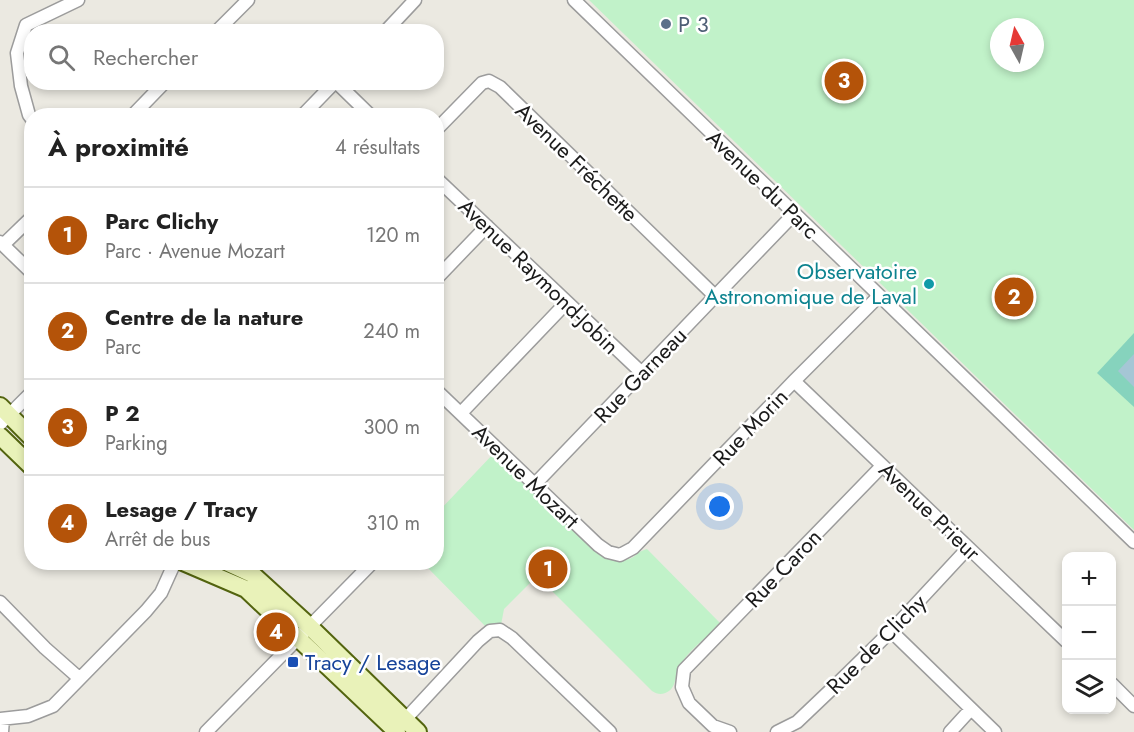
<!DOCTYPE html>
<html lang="fr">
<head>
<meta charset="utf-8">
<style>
  :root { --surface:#fff; --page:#f6f6f6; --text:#222; --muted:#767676; --line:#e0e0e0; --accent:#b45309 }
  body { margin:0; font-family:Jost,sans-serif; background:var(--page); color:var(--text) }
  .controls { position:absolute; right:18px; bottom:18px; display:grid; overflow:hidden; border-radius:12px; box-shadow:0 3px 9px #0003 }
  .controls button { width:54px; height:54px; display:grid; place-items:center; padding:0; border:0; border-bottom:2px solid var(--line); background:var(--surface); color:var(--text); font:30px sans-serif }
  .compass { position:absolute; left:990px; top:18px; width:54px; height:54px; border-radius:50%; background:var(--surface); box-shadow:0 3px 9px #0003; rotate:352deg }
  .you { position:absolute; left:720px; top:507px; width:21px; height:21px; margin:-15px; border:4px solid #fff; border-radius:50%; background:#1a73e8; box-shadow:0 0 0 9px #1a73e833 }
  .badge { display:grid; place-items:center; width:39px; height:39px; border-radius:50%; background:var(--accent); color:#fff; font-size:20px; font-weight:700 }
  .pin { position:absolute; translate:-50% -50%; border:3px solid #fff; box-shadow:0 2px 6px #0006 }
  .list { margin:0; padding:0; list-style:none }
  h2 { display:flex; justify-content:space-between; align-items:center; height:78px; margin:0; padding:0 24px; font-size:26px }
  h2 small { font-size:20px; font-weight:400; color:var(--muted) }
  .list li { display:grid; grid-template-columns:39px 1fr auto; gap:18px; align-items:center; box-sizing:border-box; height:96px; padding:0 24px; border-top:2px solid var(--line) }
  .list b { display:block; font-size:22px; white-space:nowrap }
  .list p { margin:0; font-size:20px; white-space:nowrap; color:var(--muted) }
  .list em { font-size:20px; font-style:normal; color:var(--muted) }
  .icon { flex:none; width:33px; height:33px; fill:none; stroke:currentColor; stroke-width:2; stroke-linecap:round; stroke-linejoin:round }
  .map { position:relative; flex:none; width:1134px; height:732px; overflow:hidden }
  .search { position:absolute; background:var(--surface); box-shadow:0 3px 9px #0003; left:24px; top:24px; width:420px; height:66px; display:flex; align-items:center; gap:15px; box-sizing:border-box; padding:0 21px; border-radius:24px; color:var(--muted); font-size:22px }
  .panel { position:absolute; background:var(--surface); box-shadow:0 3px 9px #0003; left:24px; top:108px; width:420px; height:462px; border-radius:24px }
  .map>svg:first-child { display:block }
  .park { fill:#c1f2c9; fill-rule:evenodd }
  .pitch { fill:#86d3bd }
  .water { fill:#a5c6d5 }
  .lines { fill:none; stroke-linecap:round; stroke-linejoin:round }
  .street-casing { stroke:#9c9c9c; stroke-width:15 }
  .secondary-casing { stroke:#53640f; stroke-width:20 }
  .street { stroke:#fff; stroke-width:12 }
  .secondary { stroke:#e9f2b9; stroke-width:16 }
  .service-dot { fill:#5c6f8a; stroke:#fff; stroke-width:2 }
  .culture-dot { fill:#0f9aa8; stroke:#fff; stroke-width:2 }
  .transit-dot { fill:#1a4fb4; stroke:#fff; stroke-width:2 }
  .labels { text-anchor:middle; stroke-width:5; stroke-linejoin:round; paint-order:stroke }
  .service-label { font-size:22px; fill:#4e5e75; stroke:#fff; text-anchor:start }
  .street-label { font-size:22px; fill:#1b1b1b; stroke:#fff }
  .culture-label { font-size:22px; fill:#0d838f; stroke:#fff; text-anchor:end }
  .transit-label { font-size:22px; fill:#164399; stroke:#fff; text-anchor:start }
</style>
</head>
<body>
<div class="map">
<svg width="1134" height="732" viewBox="0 0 1134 732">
  <rect width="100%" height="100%" fill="#ebe9e1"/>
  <!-- park -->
  <path class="park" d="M589,0H1134V530ZM999,27H1035V63H999Z
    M496,451L616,559C637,562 632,553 647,549L721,624C706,638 687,651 678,669C675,677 676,686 669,691C663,695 658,695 652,691L537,576L504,609L500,630L490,631L423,563L436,562L437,513Z"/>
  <!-- pitch -->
  <path class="pitch" d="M1134,333V407L1097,373Z"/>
  <!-- water -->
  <path class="water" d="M1134,354V387L1118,371Z"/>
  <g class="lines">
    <defs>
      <path id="street" d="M574,0L1134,542
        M216,32L248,0
        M385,32L415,0
        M336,82L371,116
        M132,116L165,82
        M302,116L335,82
        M32,119L29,115L21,86L17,53L26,25L78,0
        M436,130L482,83L489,81L500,87L715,296
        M436,178L642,373
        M0,242L32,273
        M3,245L32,217
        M436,279L487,226
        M794,381L1066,641
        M436,390L598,545L608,552L620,555L633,548L794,381L879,296
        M461,413L567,302
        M0,424L32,392
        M535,484L794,214
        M0,602L45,648L79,678
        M891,631L995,732
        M1112,684L1134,706
        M0,719L28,716L53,706L146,611L161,593L175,562
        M400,725L478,641L490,631L500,630L512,638L610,732
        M2,732L3,719
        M206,732L373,562
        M730,732L713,726L689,703L682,687L684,670L882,466
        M777,732L797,722L839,682L891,631L968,548
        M950,732L971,709"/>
      <path id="secondary" d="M0,406L32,438
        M0,436L32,467
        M183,562L246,589L397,732
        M226,562L252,574L309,626L418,732"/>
    </defs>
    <!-- street casing -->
    <use href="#street" class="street-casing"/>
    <!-- secondary casing -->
    <use href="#secondary" class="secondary-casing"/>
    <!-- street -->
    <use href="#street" class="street"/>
    <!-- secondary -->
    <use href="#secondary" class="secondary"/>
  </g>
  <!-- markers -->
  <circle class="service-dot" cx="666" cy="24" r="6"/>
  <circle class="culture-dot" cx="929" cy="284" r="6"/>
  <rect class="transit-dot" x="287" y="656" width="12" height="12" rx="3"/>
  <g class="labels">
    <!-- service labels -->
    <g class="service-label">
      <text x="678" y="32">P 3</text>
    </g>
    <!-- street labels -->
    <g class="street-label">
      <text transform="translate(577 162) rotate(44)" y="8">Avenue Fréchette</text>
      <text transform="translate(763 184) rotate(44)" y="8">Avenue du Parc</text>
      <text transform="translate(539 276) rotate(44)" y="8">Avenue Raymond-Jobin</text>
      <text transform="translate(640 375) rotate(-46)" y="8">Rue Garneau</text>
      <text transform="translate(750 427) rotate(-46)" y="8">Rue Morin</text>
      <text transform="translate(526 476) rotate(44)" y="8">Avenue Mozart</text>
      <text transform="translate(930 511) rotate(44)" y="8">Avenue Prieur</text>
      <text transform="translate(783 568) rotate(-46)" y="8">Rue Caron</text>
      <text transform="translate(876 644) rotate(-45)" y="8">Rue de Clichy</text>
    </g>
    <!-- culture labels -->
    <g class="culture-label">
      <text x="917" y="279">Observatoire<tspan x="917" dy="25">Astronomique de Laval</tspan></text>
    </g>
    <!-- transit labels -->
    <g class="transit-label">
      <text x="305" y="670">Tracy / Lesage</text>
    </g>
  </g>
</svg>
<div class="controls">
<button>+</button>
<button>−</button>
<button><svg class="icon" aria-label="layers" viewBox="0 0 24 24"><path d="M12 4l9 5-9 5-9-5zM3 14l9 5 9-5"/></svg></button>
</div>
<svg class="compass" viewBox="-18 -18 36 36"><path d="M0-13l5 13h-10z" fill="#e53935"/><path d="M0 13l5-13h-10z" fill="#767676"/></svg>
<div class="you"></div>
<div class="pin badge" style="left:548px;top:569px">1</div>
<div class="pin badge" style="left:1014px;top:297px">2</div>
<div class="pin badge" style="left:844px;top:81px">3</div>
<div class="pin badge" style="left:276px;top:632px">4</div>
<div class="search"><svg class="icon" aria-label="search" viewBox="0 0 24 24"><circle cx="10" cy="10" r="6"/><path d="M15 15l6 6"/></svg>Rechercher</div>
<section class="panel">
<h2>À proximité<small>4 résultats</small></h2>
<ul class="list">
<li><span class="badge">1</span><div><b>Parc Clichy</b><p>Parc · Avenue Mozart</p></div><em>120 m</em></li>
<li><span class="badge">2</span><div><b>Centre de la nature</b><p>Parc</p></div><em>240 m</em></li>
<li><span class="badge">3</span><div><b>P 2</b><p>Parking</p></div><em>300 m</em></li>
<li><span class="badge">4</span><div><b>Lesage / Tracy</b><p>Arrêt de bus</p></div><em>310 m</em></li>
</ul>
</section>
</div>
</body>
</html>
